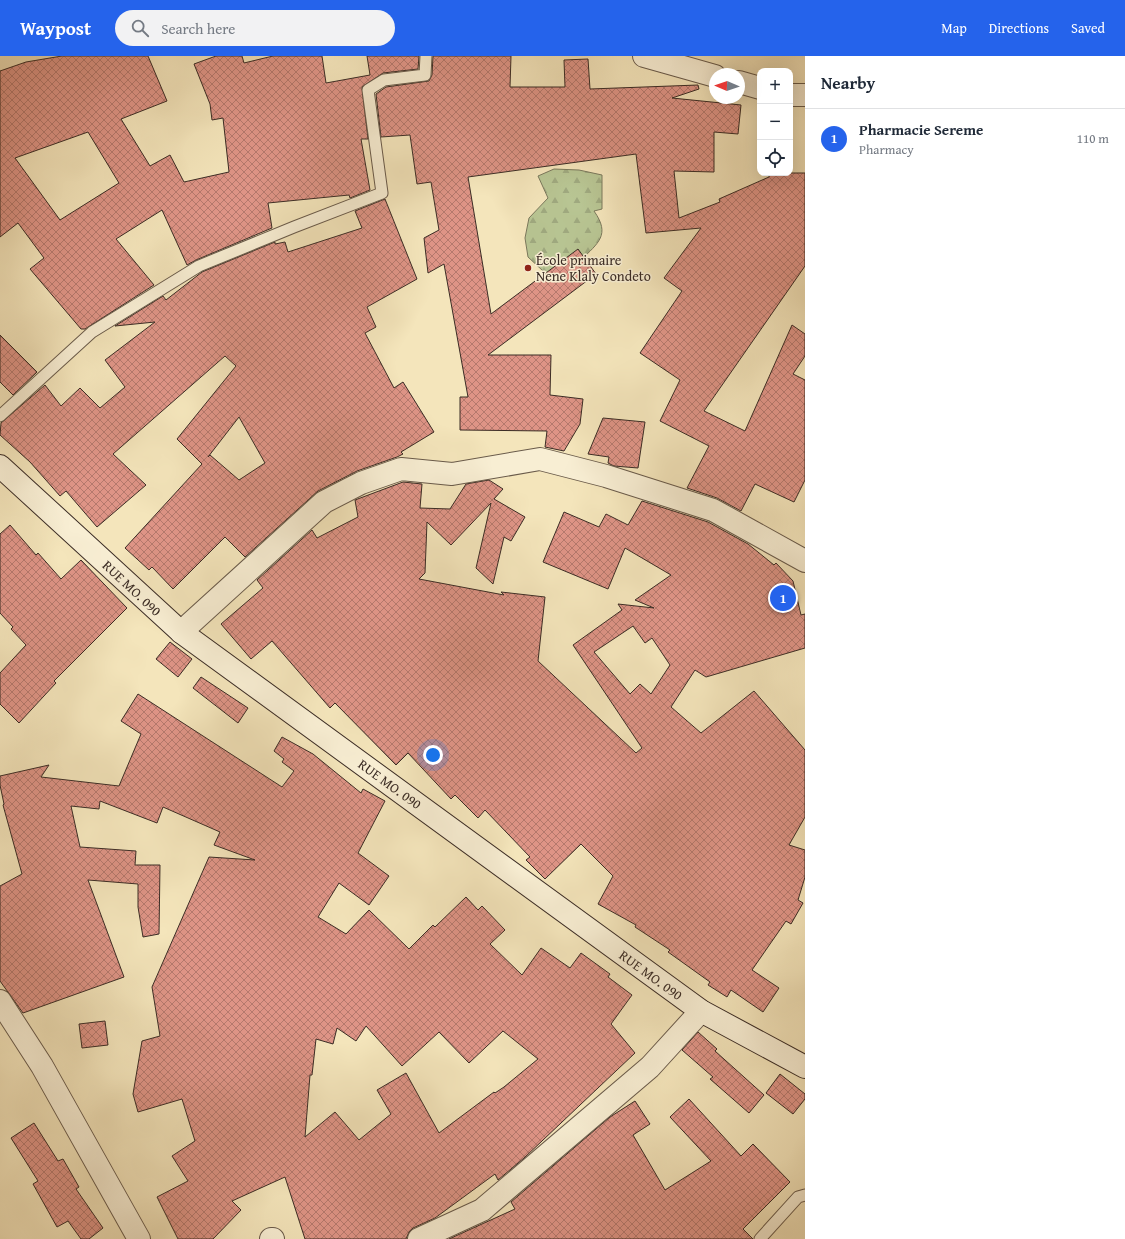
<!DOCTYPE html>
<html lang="en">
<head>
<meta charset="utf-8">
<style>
  :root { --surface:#fff; --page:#f2f2f3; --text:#1f2937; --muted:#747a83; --line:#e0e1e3; --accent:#2563eb }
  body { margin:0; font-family:"Gentium Book Plus",serif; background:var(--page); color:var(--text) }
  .controls { position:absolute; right:12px; top:12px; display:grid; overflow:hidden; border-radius:8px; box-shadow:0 4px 16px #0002 }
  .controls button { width:36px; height:36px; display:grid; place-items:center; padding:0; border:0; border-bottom:1px solid var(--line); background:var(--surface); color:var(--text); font:20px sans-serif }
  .compass { position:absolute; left:709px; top:12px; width:36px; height:36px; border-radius:50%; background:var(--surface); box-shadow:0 4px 16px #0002; rotate:272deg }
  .you { position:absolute; left:433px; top:699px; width:14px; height:14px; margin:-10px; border:3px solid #fff; border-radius:50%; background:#1a73e8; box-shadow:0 0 0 6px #1a73e833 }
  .badge { display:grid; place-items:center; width:26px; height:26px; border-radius:50%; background:var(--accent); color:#fff; font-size:13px; font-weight:700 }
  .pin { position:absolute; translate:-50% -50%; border:2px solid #fff; box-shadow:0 1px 4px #0006 }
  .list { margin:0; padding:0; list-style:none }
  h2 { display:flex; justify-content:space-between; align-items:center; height:52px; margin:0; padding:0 16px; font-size:17px }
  h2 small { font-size:13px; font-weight:400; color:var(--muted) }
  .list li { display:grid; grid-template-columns:26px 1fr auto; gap:12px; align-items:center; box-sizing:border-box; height:60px; padding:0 16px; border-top:1px solid var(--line) }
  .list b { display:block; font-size:15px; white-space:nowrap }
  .list p { margin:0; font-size:13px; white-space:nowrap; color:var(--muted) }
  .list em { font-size:13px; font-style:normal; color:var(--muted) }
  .icon { flex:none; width:22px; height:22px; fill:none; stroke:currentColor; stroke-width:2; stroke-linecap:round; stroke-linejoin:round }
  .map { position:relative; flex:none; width:805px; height:1183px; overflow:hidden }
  header { display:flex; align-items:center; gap:24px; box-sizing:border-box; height:56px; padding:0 20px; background:var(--accent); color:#fff }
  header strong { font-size:19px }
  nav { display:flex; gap:22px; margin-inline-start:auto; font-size:14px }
  .search { width:280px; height:36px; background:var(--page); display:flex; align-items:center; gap:10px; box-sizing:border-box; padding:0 14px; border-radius:22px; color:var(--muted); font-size:15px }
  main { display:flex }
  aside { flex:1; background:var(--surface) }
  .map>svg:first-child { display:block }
  .forest { fill:url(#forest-firs); stroke:#7a785c }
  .building { fill:url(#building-cross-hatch); stroke:#3b2c25; fill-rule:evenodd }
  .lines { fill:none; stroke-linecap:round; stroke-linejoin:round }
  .lane-casing { stroke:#695a4a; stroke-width:13 }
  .street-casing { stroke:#695a4a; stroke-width:24 }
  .secondary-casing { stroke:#3b2c25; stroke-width:24 }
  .lane { stroke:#f8eed3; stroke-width:11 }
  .street { stroke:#f8eed3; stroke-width:22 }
  .secondary { stroke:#f8eed3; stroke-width:22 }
  .poi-dot { fill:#8f2418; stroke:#f8eed3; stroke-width:1.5 }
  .labels { text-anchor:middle; stroke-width:3; stroke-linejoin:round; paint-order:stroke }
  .poi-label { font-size:14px; fill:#3b2c25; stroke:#f8eed3; text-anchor:start }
  .street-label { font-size:14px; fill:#3b2c25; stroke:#f8eed3 }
</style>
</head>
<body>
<header>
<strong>Waypost</strong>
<div class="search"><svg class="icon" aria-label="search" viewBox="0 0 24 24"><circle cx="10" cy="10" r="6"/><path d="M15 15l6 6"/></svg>Search here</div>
<nav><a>Map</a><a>Directions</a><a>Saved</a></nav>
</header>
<main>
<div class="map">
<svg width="805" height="1183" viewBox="0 0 805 1183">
  <defs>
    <pattern id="forest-firs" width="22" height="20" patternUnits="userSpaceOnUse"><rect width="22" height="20" fill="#b8c593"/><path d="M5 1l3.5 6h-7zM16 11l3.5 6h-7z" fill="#9fa97f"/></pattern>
    <pattern id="building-cross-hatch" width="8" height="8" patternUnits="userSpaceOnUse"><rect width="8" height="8" fill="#de9486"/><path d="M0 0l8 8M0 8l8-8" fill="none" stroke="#b5796d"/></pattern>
  </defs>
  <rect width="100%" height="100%" fill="#f4e5bb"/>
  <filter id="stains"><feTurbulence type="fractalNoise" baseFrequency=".005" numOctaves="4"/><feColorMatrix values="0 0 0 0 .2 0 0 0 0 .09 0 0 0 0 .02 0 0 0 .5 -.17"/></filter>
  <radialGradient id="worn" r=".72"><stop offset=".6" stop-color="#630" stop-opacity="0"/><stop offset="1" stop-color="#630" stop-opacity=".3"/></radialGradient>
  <!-- forest -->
  <path class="forest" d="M554,113L579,114L602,119V153L594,155C611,179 598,187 581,204C573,212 566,220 558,229L528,201L525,182L529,162L548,142L538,120Z"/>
  <!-- building -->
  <path class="building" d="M62,0H148L167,45L121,63L150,110L170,99L184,126L229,116L223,62L212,64L210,48L194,8L216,0H242L244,7L273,0H322L326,27L370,19L367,0H419L418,13L383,17L362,31L368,83H361L370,134L350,142L349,139L268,147L272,172L196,204L187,209L162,154L116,183L154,229L85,273H81L30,213L44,202L18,167L0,181V15L26,6ZM88,76L119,127L60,164L15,102Z
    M433,0H511L510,31H565L564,4L588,3L590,33L698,29L699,33L672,42L741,49L738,78L714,76V116L674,115L679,162L720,146L719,143L769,121L770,117H805V210L704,355L745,375L792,269L805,278V300L793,318L805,324V424L794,446L755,428L741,455L717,442L687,432L709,390L660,365L680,324L640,297L682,235L664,222L701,172L646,177L636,98L468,121L491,258L578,193L596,218L488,299H551L550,339L583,343L580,368L564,395L545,391L547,375L460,374V341H468L444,208L428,217L424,182L439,174L431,126L417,128L410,79L381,81L376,38L386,31L429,25L432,19Z
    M385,143L417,223L367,251L376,271L365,277L394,332L403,326L434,376L401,396L403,398L397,401L357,415L318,435L245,501L225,481L173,533L152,511L149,514L125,492L202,408L177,383L236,310L225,300L113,398L146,429L97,471L66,435L60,440L30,406L0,379L1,367L45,329L61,350L80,332L100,352L125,331L105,304L155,266L115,270L163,240L166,244L202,216L275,186V188L285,186L288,196L362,172L355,155ZM239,361L265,407L239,424L210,399L208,401Z
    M0,279L37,316L13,339L0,326Z
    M603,362L645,366L638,412L614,410L608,407L609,401L588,398Z
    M489,424L503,433L494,443L525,461L511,485L504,481L493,528L476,512L491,447L451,489L427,466L425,517L419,523L504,539L501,536L545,541L538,605L636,697L642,692L573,589L622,554L618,548L654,552L635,544L671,519L625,492L608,533L543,506L564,456L599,471L606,458L628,469L642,445L708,466L748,488L774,509L776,507L793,525L801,559L805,558V592L706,621L695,614L671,651L701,677L754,635L805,694V761L789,789L805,794V821L798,844L803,847L791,868L786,865L752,914L779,932L763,956L731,934L727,941L708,929L710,926L668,896L670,894L635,871L636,869L598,848L613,820L581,788L545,823L526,804L530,801L485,754L478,762L455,739L451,743L408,697L396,709L335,647L330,652L272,585L251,603L221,568L263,532L257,524L312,474L317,482L358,461L355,444L403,426L422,428L420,452L450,453L466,428ZM633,570L645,587L652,582L670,609L651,638L640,628L630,638L594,596Z
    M10,469L36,499L38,497L61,523L81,504L127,552L54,625L56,627L19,667L0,648V617L26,589L11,573L13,571L0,557V478Z
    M170,586L192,603L178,621L156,603Z
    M201,621L248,652L238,667L193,632Z
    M138,638L282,731L294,715L282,706L284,703L274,695L282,681L313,698L361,737L363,733L385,745L358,797L389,820L369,849L339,827L318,861L346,878L369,854L409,893L433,869L435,871L466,841L478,854L482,850L505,874L490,888L522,919L541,892L570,912L581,897L610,918L608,921L632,939L611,968L635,997L524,1102L498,1124L495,1118L435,1162L413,1172L409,1176L406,1183H305L285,1121L232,1145L241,1154L213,1183H178L157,1141L188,1125L172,1100L195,1085L182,1043L138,1056L133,1038L142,985L160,980L152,931L209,801L255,804L214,789L220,776L163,751L157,767L100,745L99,753L71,750L80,791L136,795L135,809H160L159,878L143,881L138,851V828L88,824L124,921L23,957L0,925V830L22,818L3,749L4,748L0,729V720L49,709L41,721L119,730L141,678L121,665ZM366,970L402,1010L439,976L469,1007L503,975L538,1003L504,1031L495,1037L494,1036L439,1077L406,1017L377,1034L391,1058L359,1084L335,1056L305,1081L310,1019H312L316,983L333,988L337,972L356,985Z
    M105,965L108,989L82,992L79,968Z
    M698,976L717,993L715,995L764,1039L749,1057L710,1023L713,1021L682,994Z
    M780,1018L805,1038V1043L793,1058L766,1037Z
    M689,1043L741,1100L753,1088L790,1126L743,1173L753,1183H449L515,1153L511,1146L610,1061L635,1045L650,1068L633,1079L665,1134L711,1105L670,1061Z
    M34,1067L58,1105L63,1103L79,1131L76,1133L103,1172L89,1183H81L68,1165L57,1171L33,1128L38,1125L11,1082Z"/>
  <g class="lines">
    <defs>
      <path id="lane" d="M0,360L92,276L199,210L294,171L382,137L368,34L384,24L425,19L426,0
        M760,1183L798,1141L805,1139"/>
      <path id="street" d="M644,0L715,20
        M739,26L760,32
        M790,39H805
        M181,576L324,446L361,427L401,413L452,418L540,403L606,420L713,454L805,505
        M0,945L42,1010L139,1183
        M271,1183H273
        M419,1183L482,1154L650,1011L701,955"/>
      <path id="secondary" d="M0,410L181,576L701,955L805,1011"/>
    </defs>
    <!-- lane casing -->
    <use href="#lane" class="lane-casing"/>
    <!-- street casing -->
    <use href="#street" class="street-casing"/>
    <!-- secondary casing -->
    <use href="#secondary" class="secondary-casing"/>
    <!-- lane -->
    <use href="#lane" class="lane"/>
    <!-- street -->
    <use href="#street" class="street"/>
    <!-- secondary -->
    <use href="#secondary" class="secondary"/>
  </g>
  <!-- markers -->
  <circle class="poi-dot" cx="528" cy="212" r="4"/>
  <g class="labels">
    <!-- poi labels -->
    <g class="poi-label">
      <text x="536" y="209">École primaire<tspan x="536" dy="16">Nene Klaly Condeto</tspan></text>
    </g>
    <!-- street labels -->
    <g class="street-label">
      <text transform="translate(132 532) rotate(43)" y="5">RUE MO. 090</text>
      <text transform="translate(390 728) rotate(36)" y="5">RUE MO. 090</text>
      <text transform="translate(651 919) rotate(36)" y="5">RUE MO. 090</text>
    </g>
  </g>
  <rect width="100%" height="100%" filter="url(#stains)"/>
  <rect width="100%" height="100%" fill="url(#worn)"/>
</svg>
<div class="controls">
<button>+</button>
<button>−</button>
<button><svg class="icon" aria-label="locate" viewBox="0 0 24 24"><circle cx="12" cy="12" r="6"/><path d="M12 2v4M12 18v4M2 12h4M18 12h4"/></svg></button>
</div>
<svg class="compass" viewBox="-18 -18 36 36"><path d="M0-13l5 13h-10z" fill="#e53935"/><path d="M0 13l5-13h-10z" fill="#747a83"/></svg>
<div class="you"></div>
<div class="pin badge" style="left:783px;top:542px">1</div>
</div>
<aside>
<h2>Nearby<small></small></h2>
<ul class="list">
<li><span class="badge">1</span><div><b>Pharmacie Sereme</b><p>Pharmacy</p></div><em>110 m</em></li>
</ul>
</aside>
</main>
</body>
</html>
